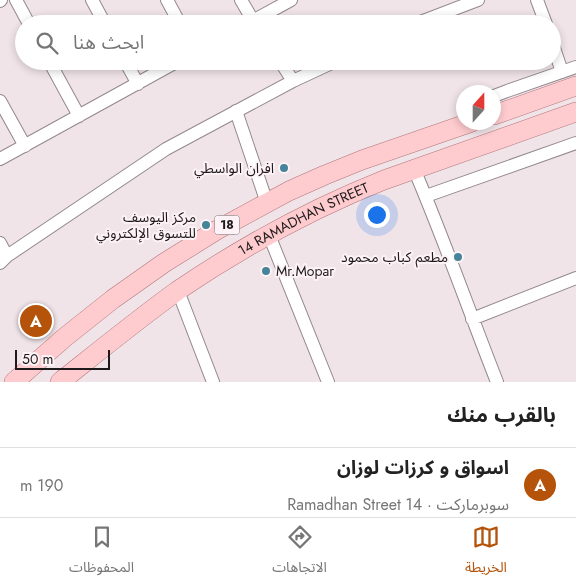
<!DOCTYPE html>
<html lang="ar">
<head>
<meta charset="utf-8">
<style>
  :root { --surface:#fff; --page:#f2f2f2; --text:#222; --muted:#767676; --line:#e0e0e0; --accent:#b45309 }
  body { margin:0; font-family:Jost,"Noto Sans Arabic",sans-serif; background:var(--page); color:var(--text); direction:rtl }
  .compass { position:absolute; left:456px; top:85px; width:45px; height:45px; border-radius:50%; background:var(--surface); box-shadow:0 2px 8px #0003; rotate:21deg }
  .scale { position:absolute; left:15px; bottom:12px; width:95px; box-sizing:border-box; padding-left:5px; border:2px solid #1e1a1b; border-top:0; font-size:14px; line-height:18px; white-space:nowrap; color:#1e1a1b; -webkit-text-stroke:4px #fdf2f6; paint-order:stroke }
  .you { position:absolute; left:376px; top:214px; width:18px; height:18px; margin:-12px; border:4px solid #fff; border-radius:50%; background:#1a73e8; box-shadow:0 0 0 8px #1a73e833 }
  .badge { display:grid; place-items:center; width:32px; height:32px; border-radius:50%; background:var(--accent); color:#fff; font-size:16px; font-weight:700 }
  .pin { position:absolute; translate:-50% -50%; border:2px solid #fff; box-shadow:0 1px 5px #0006 }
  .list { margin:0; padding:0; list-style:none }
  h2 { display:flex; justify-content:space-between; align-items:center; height:65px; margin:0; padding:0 20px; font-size:21px }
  h2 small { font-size:16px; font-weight:400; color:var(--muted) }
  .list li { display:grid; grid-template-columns:32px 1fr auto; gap:15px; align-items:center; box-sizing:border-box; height:70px; padding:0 20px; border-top:1px solid var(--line) }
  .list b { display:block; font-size:19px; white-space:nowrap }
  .list p { margin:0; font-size:16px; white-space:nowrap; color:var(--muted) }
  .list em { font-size:16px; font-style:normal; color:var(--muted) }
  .icon { flex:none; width:28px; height:28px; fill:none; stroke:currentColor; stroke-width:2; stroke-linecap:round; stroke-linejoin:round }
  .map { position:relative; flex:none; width:576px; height:382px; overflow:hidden; direction:ltr }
  .search { position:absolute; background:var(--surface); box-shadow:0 2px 8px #0003; left:15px; right:15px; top:15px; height:55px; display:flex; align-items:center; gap:12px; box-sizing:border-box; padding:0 18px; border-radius:28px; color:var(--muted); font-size:19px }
  .sheet { height:135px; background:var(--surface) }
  nav { display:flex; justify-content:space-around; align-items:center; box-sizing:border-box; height:70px; border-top:1px solid var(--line); background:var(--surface); font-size:14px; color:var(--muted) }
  nav a { display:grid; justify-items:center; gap:2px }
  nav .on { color:var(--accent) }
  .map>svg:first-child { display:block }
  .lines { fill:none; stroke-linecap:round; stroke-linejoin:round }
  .minor-casing { stroke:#93888d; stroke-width:14 }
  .primary-casing { stroke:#b0767a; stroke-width:20 }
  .minor { stroke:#fff; stroke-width:12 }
  .primary { stroke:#fecbce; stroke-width:19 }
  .poi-dot { fill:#468599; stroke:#fdf2f6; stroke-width:2 }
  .labels { text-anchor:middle; stroke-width:4; stroke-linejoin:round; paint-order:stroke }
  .shield { fill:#fdf2f6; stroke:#615b5d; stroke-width:1 }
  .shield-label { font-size:12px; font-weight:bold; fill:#1e1a1b }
  .poi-label { font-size:14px; fill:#1e1a1b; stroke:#fdf2f6; text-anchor:end }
  .street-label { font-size:14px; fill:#1e1a1b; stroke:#fdf2f6 }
</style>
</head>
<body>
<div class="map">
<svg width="576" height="382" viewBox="0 0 576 382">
  <rect width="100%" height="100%" fill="#f0e4e9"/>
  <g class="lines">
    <defs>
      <path id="minor" d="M16,0L29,24
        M92,0L105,24
        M167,0L180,24
        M241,0L255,24
        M537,0L546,24
        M0,1L1,0
        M247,24L291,0
        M415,24L478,0
        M552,42L562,72
        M49,61L79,116
        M125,61L138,84
        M280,61L293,81
        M494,96L507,91L576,67
        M0,101L25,146
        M236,111L267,203
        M0,159L178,61
        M414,169C444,239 469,311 497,382
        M426,196L576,143
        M269,235L328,382
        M0,243L7,256
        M0,263L7,256L166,149L293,81L336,61
        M178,291L213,382
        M472,319L576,278"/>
      <g id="primary">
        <path d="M494,115L576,86"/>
        <path d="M14,382L64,338L113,299L164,263L217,230L289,191L325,175L362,160L472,122"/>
        <path id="s1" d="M60,382C99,351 137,320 177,291C242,247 311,209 384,180L576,112"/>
      </g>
    </defs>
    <!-- minor casing -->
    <use href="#minor" class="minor-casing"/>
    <!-- primary casing -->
    <use href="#primary" class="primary-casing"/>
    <!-- minor -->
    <use href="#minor" class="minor"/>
    <!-- primary -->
    <use href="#primary" class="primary"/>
  </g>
  <!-- markers -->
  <g class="poi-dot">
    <circle cx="284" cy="168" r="5"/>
    <circle cx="206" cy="225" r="5"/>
    <circle cx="458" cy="257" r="5"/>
    <circle cx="266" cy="271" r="5"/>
  </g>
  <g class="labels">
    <!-- shield labels -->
    <rect class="shield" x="214.5" y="215.5" width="25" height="19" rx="4"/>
    <g class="shield-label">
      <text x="227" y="229">18</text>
    </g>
    <!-- poi labels -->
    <g class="poi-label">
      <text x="274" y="173">افران الواسطي</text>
      <text x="196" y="222">مركز اليوسف<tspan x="196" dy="16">للتسوق الإلكتروني</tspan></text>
      <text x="448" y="262">مطعم كباب محمود</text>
      <text x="276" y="276" text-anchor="start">Mr.Mopar</text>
    </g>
    <!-- street labels -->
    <g class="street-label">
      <text dy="5" stroke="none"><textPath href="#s1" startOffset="294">14 RAMADHAN STREET</textPath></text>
    </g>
  </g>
</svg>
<svg class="compass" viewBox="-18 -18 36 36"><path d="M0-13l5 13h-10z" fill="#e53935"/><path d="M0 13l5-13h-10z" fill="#767676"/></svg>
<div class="scale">50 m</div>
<div class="you"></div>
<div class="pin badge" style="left:36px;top:321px">A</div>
<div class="search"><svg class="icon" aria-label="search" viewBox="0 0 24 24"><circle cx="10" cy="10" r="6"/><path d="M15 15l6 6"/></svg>ابحث هنا</div>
</div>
<section class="sheet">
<h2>بالقرب منك<small></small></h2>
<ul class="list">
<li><span class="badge">A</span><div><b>اسواق و كرزات لوزان</b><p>سوبرماركت · 14 Ramadhan Street</p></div><em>190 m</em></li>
</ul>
</section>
<nav>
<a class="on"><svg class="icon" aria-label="map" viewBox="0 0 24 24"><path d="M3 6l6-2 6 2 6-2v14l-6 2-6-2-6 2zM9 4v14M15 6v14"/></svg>الخريطة</a>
<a><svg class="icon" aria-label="directions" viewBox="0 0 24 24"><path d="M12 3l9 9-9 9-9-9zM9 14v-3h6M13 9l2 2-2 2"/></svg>الاتجاهات</a>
<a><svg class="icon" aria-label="saved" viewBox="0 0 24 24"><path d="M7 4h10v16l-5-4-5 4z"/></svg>المحفوظات</a>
</nav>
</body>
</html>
